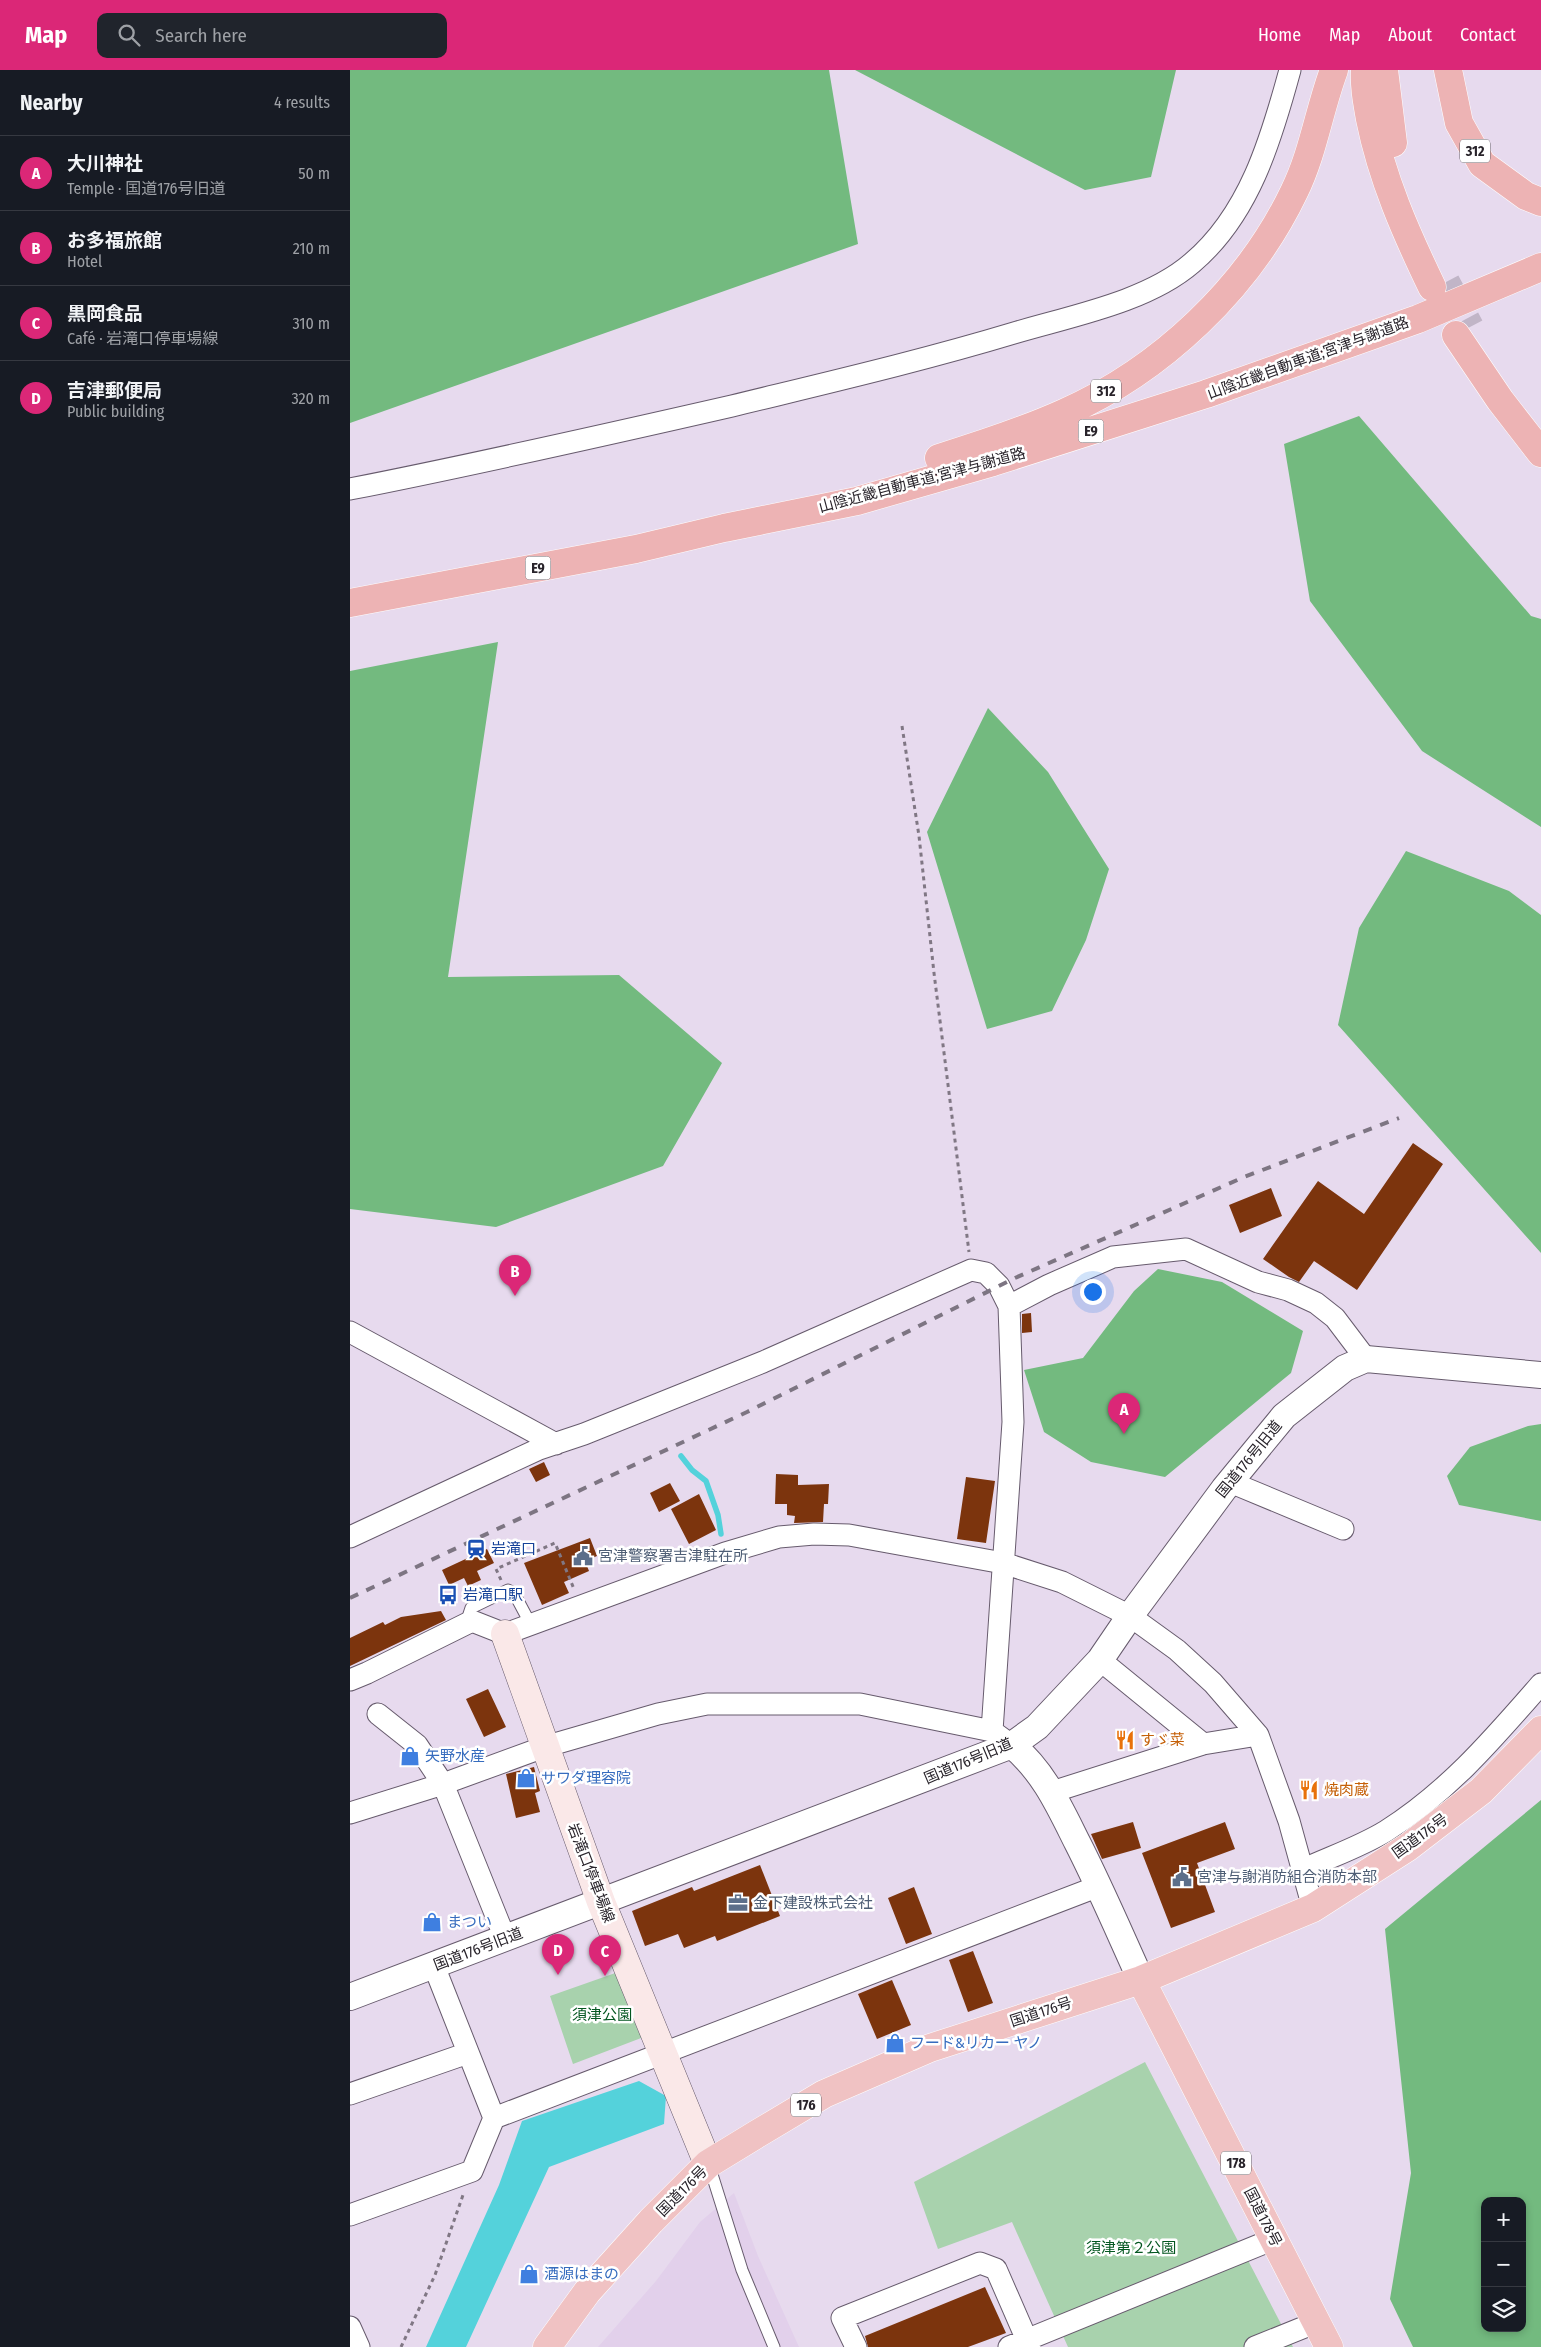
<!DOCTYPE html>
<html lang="en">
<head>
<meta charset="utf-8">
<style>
  :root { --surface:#171b24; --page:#20242c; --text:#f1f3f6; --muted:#9ea1a6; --line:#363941; --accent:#db2777 }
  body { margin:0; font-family:"Fira Sans Condensed","Noto Sans JP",sans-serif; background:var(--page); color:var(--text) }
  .controls { position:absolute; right:15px; bottom:15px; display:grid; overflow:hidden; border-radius:10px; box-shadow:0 2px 8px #0003 }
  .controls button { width:45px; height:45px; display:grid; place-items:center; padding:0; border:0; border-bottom:1px solid var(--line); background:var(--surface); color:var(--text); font:25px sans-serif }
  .you { position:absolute; left:742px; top:1221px; width:18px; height:18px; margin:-12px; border:4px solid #fff; border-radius:50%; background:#1a73e8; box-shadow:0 0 0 8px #1a73e833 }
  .badge { display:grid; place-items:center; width:32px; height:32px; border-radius:50%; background:var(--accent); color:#fff; font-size:16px; font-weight:700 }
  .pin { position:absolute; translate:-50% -41px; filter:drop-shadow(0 1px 2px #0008) }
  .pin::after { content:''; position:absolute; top:26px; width:18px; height:15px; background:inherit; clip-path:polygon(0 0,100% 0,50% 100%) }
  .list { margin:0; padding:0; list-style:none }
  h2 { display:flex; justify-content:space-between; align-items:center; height:65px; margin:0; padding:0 20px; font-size:21px }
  h2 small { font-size:16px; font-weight:400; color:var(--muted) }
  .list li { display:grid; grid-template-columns:32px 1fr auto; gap:15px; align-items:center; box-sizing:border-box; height:75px; padding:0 20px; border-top:1px solid var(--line) }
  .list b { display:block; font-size:19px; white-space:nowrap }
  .list p { margin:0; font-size:16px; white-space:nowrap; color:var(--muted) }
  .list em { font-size:16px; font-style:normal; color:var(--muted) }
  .icon { flex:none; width:28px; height:28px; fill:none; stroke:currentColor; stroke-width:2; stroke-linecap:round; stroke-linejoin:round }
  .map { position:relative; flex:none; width:1191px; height:2277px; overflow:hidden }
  header { display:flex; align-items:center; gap:30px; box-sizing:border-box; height:70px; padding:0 25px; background:var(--accent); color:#fff }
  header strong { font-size:24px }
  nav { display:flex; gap:28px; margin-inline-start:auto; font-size:18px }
  .search { width:350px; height:45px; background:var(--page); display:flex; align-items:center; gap:12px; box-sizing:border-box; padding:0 18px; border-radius:10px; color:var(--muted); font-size:19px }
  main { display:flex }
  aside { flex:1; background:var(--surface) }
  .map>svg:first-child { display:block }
  .built { fill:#e2d0eb }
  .green { fill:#a8d2ad }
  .forest { fill:#73ba7f; fill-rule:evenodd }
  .water { fill:#54d2db }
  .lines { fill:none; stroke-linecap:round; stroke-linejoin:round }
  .stream { stroke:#54d2db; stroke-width:5.5 }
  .building { fill:#7c340d }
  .motorway-tunnel { stroke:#c1b5c7; stroke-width:28; stroke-dasharray:28 14; stroke-linecap:butt }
  .service-casing { stroke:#675b6d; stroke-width:13 }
  .minor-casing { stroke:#675b6d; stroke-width:23 }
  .tertiary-casing { stroke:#675b6d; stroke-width:28 }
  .secondary-casing { stroke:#675b6d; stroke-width:29 }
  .trunk-casing { stroke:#fff; stroke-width:29 }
  .motorway-casing { stroke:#fff; stroke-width:29 }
  .path { stroke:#807784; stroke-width:3; stroke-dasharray:4 4; stroke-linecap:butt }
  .service { stroke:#fff; stroke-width:11 }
  .minor { stroke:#fff; stroke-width:21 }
  .tertiary { stroke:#fff; stroke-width:26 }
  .secondary { stroke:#fae8e8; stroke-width:28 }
  .trunk { stroke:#f0c2c3; stroke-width:28 }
  .motorway { stroke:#edb3b4; stroke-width:28 }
  .rail { stroke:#7d7582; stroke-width:4; stroke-dasharray:9 9; stroke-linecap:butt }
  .labels { text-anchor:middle; stroke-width:5; stroke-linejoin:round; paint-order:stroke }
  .shield { fill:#fff; stroke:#68656a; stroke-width:1 }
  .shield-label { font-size:14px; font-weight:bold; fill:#28232a }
  .street-label { font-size:15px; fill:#28232a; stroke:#fff }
  .transit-label { font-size:15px; fill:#164399; stroke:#fff; text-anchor:start }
  .service-label { font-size:15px; fill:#4e5e75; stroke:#fff; text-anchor:start }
  .food-label { font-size:15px; fill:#c56008; stroke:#fff; text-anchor:start }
  .shop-label { font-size:15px; fill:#366cbe; stroke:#fff; text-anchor:start }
  .park-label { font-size:15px; fill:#045721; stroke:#fff }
</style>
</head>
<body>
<header>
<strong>Map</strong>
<div class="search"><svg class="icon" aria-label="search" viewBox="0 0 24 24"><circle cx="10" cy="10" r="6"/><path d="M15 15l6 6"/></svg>Search here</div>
<nav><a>Home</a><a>Map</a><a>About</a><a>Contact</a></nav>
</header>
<main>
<aside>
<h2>Nearby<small>4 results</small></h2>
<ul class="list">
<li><span class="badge">A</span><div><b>大川神社</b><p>Temple · 国道176号旧道</p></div><em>50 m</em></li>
<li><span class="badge">B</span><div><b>お多福旅館</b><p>Hotel</p></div><em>210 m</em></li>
<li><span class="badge">C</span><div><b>黒岡食品</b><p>Café · 岩滝口停車場線</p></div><em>310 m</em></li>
<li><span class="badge">D</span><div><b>吉津郵便局</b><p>Public building</p></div><em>320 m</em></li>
</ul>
</aside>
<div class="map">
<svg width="1191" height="2277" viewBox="0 0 1191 2277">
  <rect width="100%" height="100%" fill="#e7daee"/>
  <!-- built -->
  <path class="built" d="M384,2123L408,2186L449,2277H248L306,2211L350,2152Z"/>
  <!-- green -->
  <path class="green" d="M271,1901L299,1965L223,1994L200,1926Z
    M795,1992L943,2277H718L662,2152L588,2179L564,2112Z"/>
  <!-- forest -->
  <path class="forest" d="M0,0H479L508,174L0,353Z
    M505,0H826L801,107L735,120Z
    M1009,346L1181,546L1191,549V757L1072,681L960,531L934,374Z
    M148,572L98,907L269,905L372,993L313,1096L146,1157L0,1139V601Z
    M638,638L698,702L759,799L736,870L702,941L637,959L577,762Z
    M1056,781L1159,821L1191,845V1183L988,955L1009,858Z
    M808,1199L872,1212L953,1261L941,1303L815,1407L741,1392L694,1362L674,1300L733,1288L784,1221Z
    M1191,1354V1451L1109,1435L1097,1406L1120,1377L1178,1356Z
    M1191,1730V2277H1063L1040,2229L1061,2103L1035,1859ZM1135,2131H1172V2258H1135Z"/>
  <!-- water -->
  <path class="water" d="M289,2011L316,2026L314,2054L199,2097L116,2277H76L149,2115L172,2051Z"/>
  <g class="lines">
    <!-- stream -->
    <path class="stream" d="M331,1386L342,1400L356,1411L368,1445L371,1464"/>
  </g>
  <!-- building -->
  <path class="building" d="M1063,1073L1093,1094L1007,1220L964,1191L949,1212L939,1207L913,1189L968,1111L1014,1144Z
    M921,1118L932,1146L890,1163L879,1135Z
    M681,1243L682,1262L672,1263V1244Z
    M194,1392L200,1405L186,1412L179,1399Z
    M426,1404L448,1405V1415L479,1414L478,1434H474L473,1452L444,1453L445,1446L437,1445V1434H425Z
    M616,1407L645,1411L636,1473L607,1469Z
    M320,1413L330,1431L309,1442L300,1423Z
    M349,1424L366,1460L339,1474L321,1439Z
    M240,1468L247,1486L235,1491L239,1501L214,1512L219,1523L192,1535L174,1493Z
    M137,1479L144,1493L127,1501L131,1510L118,1516L114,1508L99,1515L92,1500Z
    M91,1541L96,1550L0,1596V1568L33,1552L35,1555L51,1547Z
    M138,1619L156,1657L134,1667L116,1629Z
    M184,1697L190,1721L185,1723L190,1742L166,1748L156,1704Z
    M783,1752L791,1778L752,1789L741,1764Z
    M875,1752L885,1779L847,1793L865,1842L821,1858L792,1783Z
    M410,1795L430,1846L367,1871L365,1866L334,1878L328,1864L295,1876L282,1841L342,1817L344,1821Z
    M564,1817L582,1864L556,1874L538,1828Z
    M623,1881L643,1933L618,1942L599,1890Z
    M542,1910L561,1955L527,1969L508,1924Z
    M635,2217L656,2263L618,2277H518L515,2266Z"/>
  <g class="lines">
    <!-- motorway-tunnel -->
    <path class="motorway-tunnel" d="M1096,212L1120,257"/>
    <defs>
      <path id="service" d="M122,1551L119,1544L121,1538L158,1520L164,1523L180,1553
        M359,2095L392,2200L424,2277"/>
      <path id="minor" d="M0,419C128,394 255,365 382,336C476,313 571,291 664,263C721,246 797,232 842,193C899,145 921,70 940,0
        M659,1236L699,1215L763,1187L836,1179L908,1212L938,1220L966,1233L985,1248L1016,1289
        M0,1262L206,1374
        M880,1412L993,1459
        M0,1467L189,1379L234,1364L413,1292L621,1200L636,1203L649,1216L659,1236L663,1352L642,1661
        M750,1590L853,1674
        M0,1610L17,1603L122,1551L155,1564L375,1483L429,1467L464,1464L499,1465L653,1493L712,1512L780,1546L827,1580L863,1613L908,1665L853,1674L702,1722
        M28,1644L67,1675L93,1714L155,1868
        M908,1665L939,1751L963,1838
        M0,1743L93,1714L194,1677L308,1644L357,1634H510L642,1661L653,1669
        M952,1800C980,1787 1010,1777 1036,1761C1099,1721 1143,1669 1191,1614
        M0,2024L118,1983
        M144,2048L749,1816
        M0,2145L122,2101L144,2048L84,1896
        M0,2257L9,2277
        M506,2277L492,2248L630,2193L646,2199L680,2277
        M659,2277L924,2169
        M905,2277L967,2252"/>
      <path id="tertiary" d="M662,1675C694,1702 709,1736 727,1772C750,1817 770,1864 791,1910
        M0,1927L662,1675L687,1657L750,1590L780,1546L874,1419L934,1346L995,1298L1016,1289L1191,1305"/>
      <path id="secondary" d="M155,1564L251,1832L358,2094"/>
      <path id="trunk" d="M791,1910L979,2277
        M197,2277L237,2222L301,2151L358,2094L407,2064L474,2024L580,1978L791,1910L963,1838L1058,1777L1131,1721L1191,1660"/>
      <path id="motorway" d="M1015,0C1014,17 1017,32 1020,49C1032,109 1056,163 1082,217
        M1034,0L1043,73
        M1098,0L1109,53L1132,94L1176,126L1191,132
        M1106,265L1150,330L1191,383
        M589,388C631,375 674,361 714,343C811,300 898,218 944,122C963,84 969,40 984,0
        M0,533L286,479L374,458L507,431L643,392L856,324L1068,249L1191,197"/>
    </defs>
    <!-- service casing -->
    <use href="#service" class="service-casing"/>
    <!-- minor casing -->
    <use href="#minor" class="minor-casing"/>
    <!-- tertiary casing -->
    <use href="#tertiary" class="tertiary-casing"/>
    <!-- secondary casing -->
    <use href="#secondary" class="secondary-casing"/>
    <!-- trunk casing -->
    <use href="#trunk" class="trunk-casing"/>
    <!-- motorway casing -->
    <use href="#motorway" class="motorway-casing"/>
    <!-- path -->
    <path class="path" d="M552,656L569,766L584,903L619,1182
      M151,1510L146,1499L205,1473L224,1519
      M51,2277L85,2205L113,2125"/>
    <!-- service -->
    <use href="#service" class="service"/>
    <!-- minor -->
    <use href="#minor" class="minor"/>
    <!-- tertiary -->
    <use href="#tertiary" class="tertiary"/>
    <!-- secondary -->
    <use href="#secondary" class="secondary"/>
    <!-- trunk -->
    <use href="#trunk" class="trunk"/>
    <!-- motorway -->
    <use href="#motorway" class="motorway"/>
    <!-- rail -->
    <path class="rail" d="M0,1528L397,1342L665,1208L894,1107L1049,1048"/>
  </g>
  <!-- icons -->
  <defs>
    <symbol id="station-bare" viewBox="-9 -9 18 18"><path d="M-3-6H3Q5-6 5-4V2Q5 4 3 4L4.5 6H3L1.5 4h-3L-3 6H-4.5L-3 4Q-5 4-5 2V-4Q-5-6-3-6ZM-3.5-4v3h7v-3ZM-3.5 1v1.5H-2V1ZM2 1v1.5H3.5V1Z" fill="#1a4fb4" stroke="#fff" stroke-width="2.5" paint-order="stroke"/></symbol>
    <symbol id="civic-bare" viewBox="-9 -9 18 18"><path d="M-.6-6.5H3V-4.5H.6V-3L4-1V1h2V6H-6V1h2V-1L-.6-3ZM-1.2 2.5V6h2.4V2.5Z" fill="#5c6f8a" stroke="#fff" stroke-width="2.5" paint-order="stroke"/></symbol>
    <symbol id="bus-bare" viewBox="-9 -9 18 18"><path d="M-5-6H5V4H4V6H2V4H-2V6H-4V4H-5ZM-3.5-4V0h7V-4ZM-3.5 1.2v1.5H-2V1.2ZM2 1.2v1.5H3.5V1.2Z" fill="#1a4fb4" stroke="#fff" stroke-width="2.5" paint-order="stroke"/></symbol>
    <symbol id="restaurant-bare" viewBox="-9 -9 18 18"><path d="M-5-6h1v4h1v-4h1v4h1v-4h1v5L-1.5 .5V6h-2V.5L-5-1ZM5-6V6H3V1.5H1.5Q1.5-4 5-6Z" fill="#e8710a" stroke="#fff" stroke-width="2.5" paint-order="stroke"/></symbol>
    <symbol id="shop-bare" viewBox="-9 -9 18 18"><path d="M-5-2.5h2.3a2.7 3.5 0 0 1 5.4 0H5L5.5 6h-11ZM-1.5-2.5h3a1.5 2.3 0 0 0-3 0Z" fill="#3f7fe0" stroke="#fff" stroke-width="2.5" paint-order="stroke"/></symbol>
    <symbol id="office-bare" viewBox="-9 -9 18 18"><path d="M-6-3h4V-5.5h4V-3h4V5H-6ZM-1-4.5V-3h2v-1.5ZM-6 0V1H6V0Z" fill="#5c6f8a" stroke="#fff" stroke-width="2.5" paint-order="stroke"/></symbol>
  </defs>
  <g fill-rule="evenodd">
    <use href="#station-bare" x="112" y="1465" width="28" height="28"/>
    <use href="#civic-bare" x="219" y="1472" width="28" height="28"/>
    <use href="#bus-bare" x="84" y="1511" width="28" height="28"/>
    <use href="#restaurant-bare" x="761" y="1656" width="28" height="28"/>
    <use href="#shop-bare" x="46" y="1672" width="28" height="28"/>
    <use href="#shop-bare" x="162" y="1694" width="28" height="28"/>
    <use href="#restaurant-bare" x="945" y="1706" width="28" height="28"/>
    <use href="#civic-bare" x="818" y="1793" width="28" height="28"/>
    <use href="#office-bare" x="374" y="1819" width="28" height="28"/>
    <use href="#shop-bare" x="68" y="1838" width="28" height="28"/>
    <use href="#shop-bare" x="531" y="1959" width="28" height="28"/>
    <use href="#shop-bare" x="165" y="2190" width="28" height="28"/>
  </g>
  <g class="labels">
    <!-- shield labels -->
    <g class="shield">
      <rect x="1110" y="69.5" width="30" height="23" rx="4"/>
      <rect x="741" y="309.5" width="30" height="23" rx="4"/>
      <rect x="728.5" y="349.5" width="25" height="23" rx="4"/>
      <rect x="175.5" y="486.5" width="25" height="23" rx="4"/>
      <rect x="441" y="2023.5" width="30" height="23" rx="4"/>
      <rect x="871" y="2081.5" width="30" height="23" rx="4"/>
    </g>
    <g class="shield-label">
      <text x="1125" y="86">312</text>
      <text x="756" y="326">312</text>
      <text x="741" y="366">E9</text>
      <text x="188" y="503">E9</text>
      <text x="456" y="2040">176</text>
      <text x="886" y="2098">178</text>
    </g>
    <!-- street labels -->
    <g class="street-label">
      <text transform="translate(958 288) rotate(-20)" y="5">山陰近畿自動車道;宮津与謝道路</text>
      <text transform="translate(572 410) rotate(-15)" y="5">山陰近畿自動車道;宮津与謝道路</text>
      <text transform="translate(899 1389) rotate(-51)" y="5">国道176号旧道</text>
      <text transform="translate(618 1691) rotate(-23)" y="5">国道176号旧道</text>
      <text transform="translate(1070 1766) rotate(-36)" y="5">国道176号</text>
      <text transform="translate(241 1803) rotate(69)" y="5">岩滝口停車場線</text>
      <text transform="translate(128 1879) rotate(-21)" y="5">国道176号旧道</text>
      <text transform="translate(691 1942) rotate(-18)" y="5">国道176号</text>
      <text transform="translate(332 2121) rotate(-45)" y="5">国道176号</text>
      <text transform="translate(913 2147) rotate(63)" y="5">国道178号</text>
    </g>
    <!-- transit labels -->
    <g class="transit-label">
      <text x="141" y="1484">岩滝口</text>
      <text x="113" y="1530">岩滝口駅</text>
    </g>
    <!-- service labels -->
    <g class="service-label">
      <text x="248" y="1491">宮津警察署吉津駐在所</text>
      <text x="847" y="1812">宮津与謝消防組合消防本部</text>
      <text x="403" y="1838">金下建設株式会社</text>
    </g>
    <!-- food labels -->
    <g class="food-label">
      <text x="790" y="1675">すゞ菜</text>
      <text x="974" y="1725">焼肉蔵</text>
    </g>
    <!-- shop labels -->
    <g class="shop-label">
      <text x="75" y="1691">矢野水産</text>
      <text x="191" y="1713">サワダ理容院</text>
      <text x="97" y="1857">まつい</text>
      <text x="560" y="1978">フード&amp;リカー ヤノ</text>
      <text x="194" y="2209">酒源はまの</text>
    </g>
    <!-- park labels -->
    <g class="park-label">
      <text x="252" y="1950">須津公園</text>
      <text x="781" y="2183">須津第２公園</text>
    </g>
  </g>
</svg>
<div class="controls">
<button>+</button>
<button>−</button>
<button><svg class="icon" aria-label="layers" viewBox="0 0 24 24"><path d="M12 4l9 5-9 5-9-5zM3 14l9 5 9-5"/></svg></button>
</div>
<div class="you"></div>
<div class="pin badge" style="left:774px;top:1364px">A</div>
<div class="pin badge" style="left:165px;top:1226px">B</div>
<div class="pin badge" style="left:255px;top:1906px">C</div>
<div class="pin badge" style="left:208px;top:1905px">D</div>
</div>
</main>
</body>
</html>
